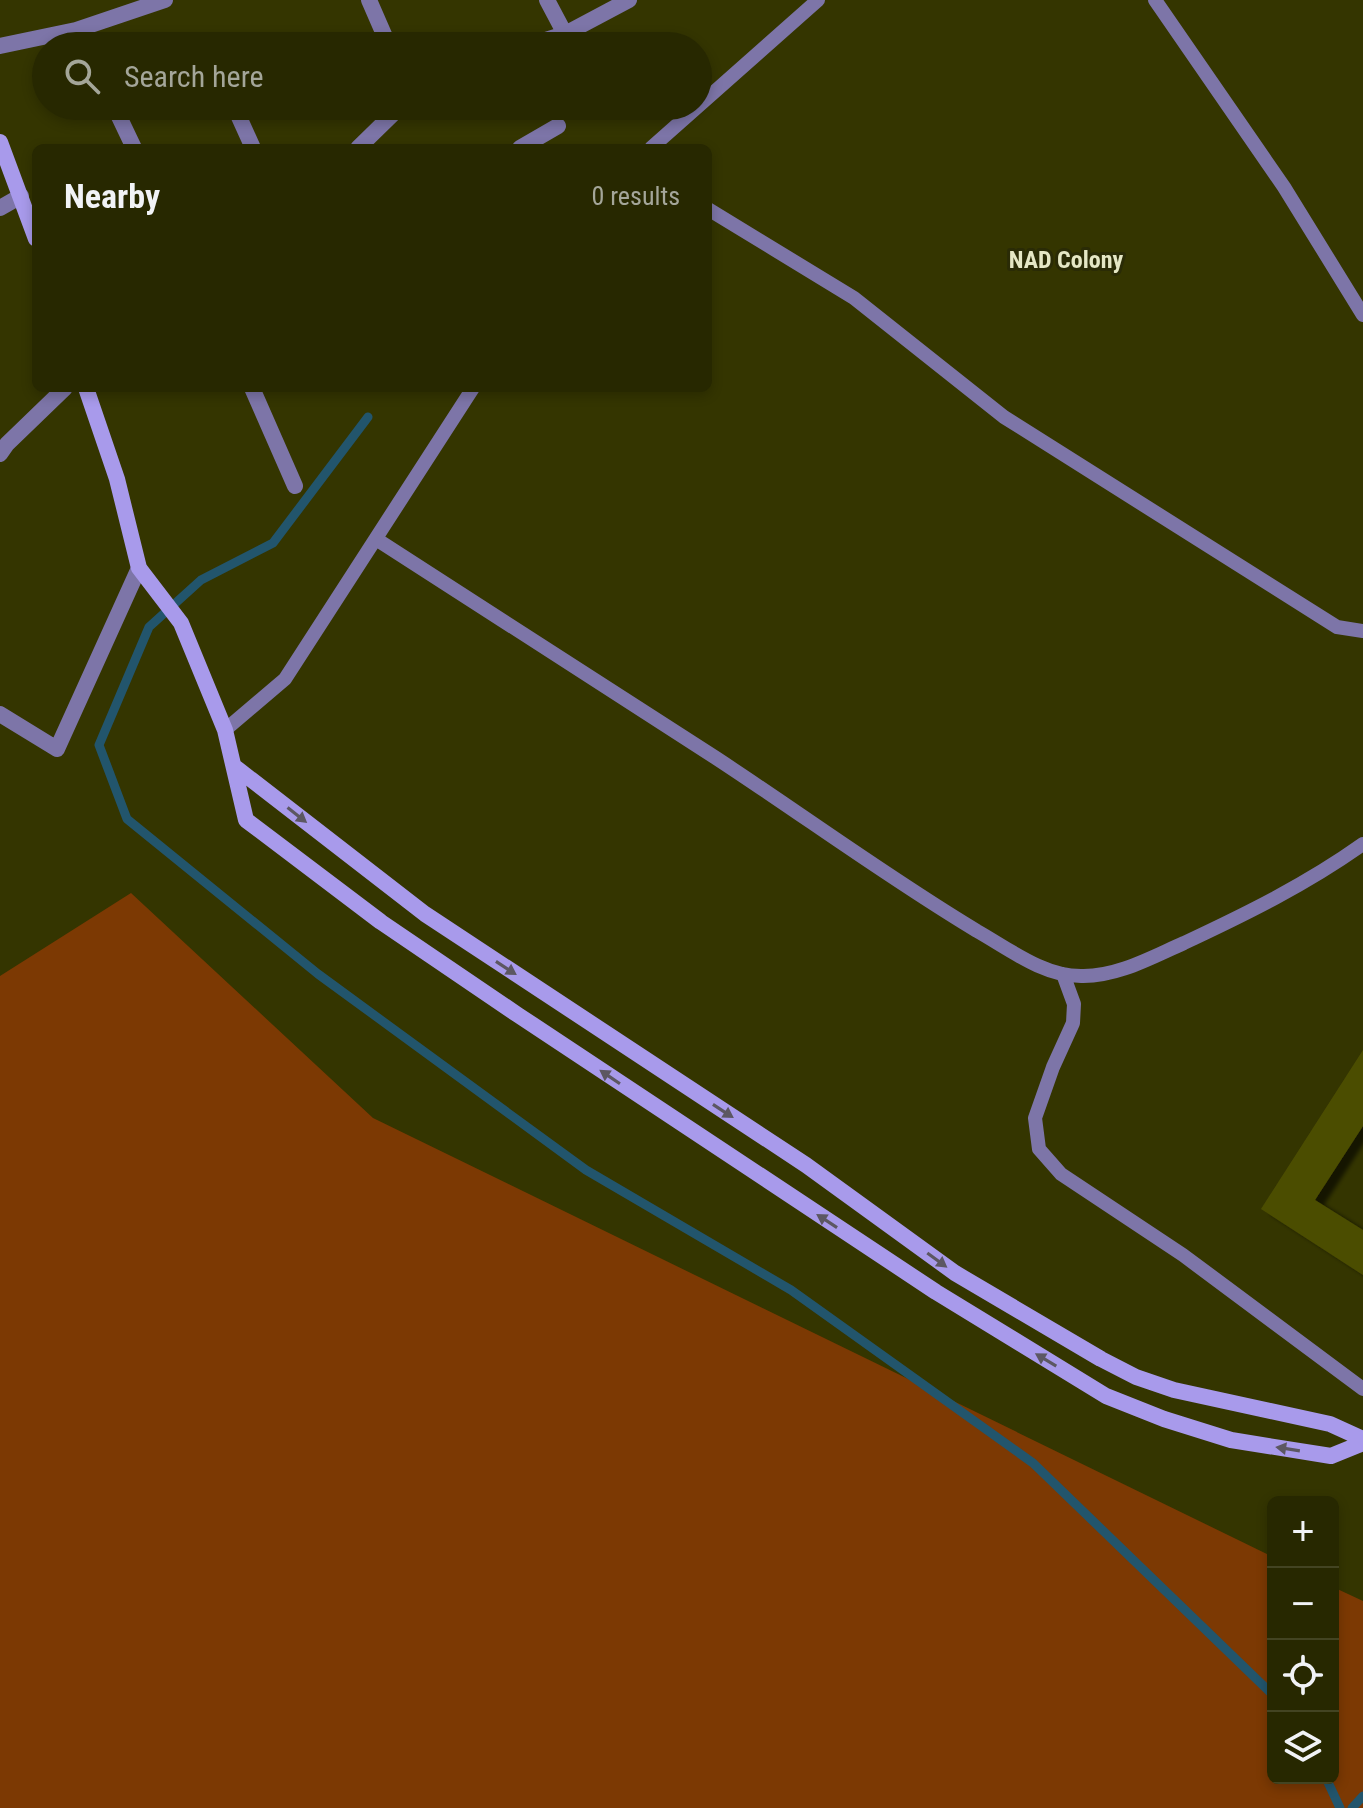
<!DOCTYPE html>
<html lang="en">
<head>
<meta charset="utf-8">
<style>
  :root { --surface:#272800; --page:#2f300a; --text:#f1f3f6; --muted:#a4a699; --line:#434422 }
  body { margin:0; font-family:"Roboto Condensed",sans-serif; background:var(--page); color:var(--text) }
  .controls { position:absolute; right:24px; bottom:24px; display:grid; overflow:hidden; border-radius:12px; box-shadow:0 4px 12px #0003 }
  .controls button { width:72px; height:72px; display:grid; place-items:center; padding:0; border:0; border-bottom:2px solid var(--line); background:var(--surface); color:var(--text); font:40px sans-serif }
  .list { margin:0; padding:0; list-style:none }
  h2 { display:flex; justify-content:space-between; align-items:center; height:104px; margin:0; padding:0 32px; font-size:34px }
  h2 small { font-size:26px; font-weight:400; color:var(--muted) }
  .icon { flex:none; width:44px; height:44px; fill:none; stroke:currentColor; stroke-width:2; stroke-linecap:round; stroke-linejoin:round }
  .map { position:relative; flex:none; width:1363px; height:1808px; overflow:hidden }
  .search { position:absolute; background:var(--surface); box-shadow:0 4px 12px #0003; left:32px; top:32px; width:680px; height:88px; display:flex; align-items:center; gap:20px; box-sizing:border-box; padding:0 28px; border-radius:44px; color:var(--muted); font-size:30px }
  .panel { position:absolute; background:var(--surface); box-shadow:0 4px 12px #0003; left:32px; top:144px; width:680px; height:248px; border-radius:12px }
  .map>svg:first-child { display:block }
  .green { fill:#7c3903 }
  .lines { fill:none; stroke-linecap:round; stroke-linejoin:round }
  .stream { stroke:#22556c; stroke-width:9 }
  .building { fill:#4c4d00; filter:url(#shadow) }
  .lane { stroke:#7d75a8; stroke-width:14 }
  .street { stroke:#7d75a8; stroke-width:16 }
  .secondary { stroke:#a89aeb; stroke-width:16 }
  .oneway { fill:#5c5762 }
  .labels { text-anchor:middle; stroke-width:6; stroke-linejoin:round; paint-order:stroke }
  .neighbourhood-label { font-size:24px; font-weight:bold; fill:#e5e7c5; stroke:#2a2b06 }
</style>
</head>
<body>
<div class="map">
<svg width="1363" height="1808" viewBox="0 0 1363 1808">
  <defs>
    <filter id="shadow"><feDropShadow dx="9" dy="5" stdDeviation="2" flood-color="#0009"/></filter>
  </defs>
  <rect width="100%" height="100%" fill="#343500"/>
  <!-- green -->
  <path class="green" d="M131,893L373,1118L1273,1557V1778H1333V1587L1363,1601V1808H0V976Z"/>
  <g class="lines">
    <!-- stream -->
    <path class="stream" d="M368,417L273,543L201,580L149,627L99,745L127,819L318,974L586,1170L791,1290L1033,1463L1273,1695
      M1326,1778L1340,1808
      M1352,1808L1363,1796"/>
  </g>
  <!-- building -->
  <path class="building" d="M1363,1050V1126L1315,1200L1363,1230V1275L1261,1209Z"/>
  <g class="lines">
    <!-- lane -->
    <path class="lane" d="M1155,0L1284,187L1363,315
      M651,148L818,0
      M708,209L854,298L1004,417L1337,627L1363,631
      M376,539C489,612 603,684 716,758C803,815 887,877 977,931C1009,949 1043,976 1081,976C1117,977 1152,957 1184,943C1246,914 1307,884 1363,844
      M225,730L285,679L473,388
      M1063,974L1074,1004L1073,1023L1053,1067L1035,1118L1039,1149L1061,1174L1183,1255L1363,1389"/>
    <!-- street -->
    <path class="street" d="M369,0L389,46
      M547,0L565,34
      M76,30L84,46
      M0,46L76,30L165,0
      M527,46L565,34L629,0
      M114,106L134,148
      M234,106L253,148
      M358,148L401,106
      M520,148L558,126
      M0,208L21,196
      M252,388L295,486
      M0,454L7,444L65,388
      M0,714L57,749L139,568"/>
    <!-- secondary -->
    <path class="secondary" d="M0,142L36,239
      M86,388L117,479L139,568L181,623L225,730L246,820L381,922L518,1015L936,1292L1106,1396L1164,1419L1231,1440L1331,1456L1363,1443
      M235,767L425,914L806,1165L955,1273L1101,1359L1136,1377L1174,1390L1330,1424L1363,1439"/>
  </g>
  <!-- one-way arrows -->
  <defs><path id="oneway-solid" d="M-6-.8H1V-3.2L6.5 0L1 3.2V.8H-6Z" transform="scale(2)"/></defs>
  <g class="oneway">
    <use href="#oneway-solid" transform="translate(297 815) rotate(38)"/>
    <use href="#oneway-solid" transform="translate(506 968) rotate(33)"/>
    <use href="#oneway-solid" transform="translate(610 1077) rotate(-146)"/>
    <use href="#oneway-solid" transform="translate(723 1111) rotate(33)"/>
    <use href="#oneway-solid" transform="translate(827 1221) rotate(-147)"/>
    <use href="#oneway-solid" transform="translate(937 1260) rotate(36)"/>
    <use href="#oneway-solid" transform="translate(1046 1360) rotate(-149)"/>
    <use href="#oneway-solid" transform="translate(1288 1449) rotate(-171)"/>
  </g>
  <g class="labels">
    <!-- neighbourhood labels -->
    <g class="neighbourhood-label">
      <text x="1066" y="268">NAD Colony</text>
    </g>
  </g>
</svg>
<div class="controls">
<button>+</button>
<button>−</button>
<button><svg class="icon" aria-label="locate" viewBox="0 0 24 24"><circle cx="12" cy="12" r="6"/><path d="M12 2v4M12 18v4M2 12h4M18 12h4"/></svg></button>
<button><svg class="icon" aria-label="layers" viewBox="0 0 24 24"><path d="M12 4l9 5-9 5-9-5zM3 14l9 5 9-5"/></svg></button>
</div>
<div class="search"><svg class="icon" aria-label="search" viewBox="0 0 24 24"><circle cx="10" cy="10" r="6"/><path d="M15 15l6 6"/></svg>Search here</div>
<section class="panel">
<h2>Nearby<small>0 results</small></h2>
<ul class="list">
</ul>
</section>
</div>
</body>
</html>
